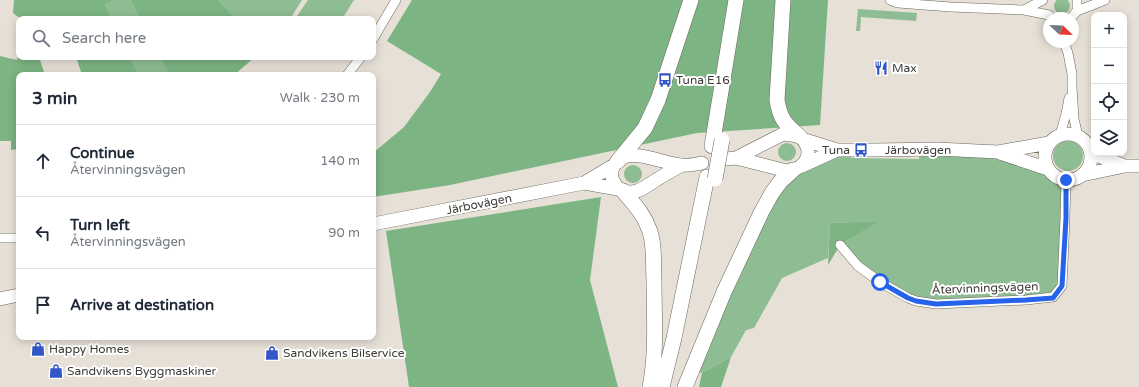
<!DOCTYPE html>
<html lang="en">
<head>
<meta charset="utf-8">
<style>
  :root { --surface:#fff; --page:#f2f2f3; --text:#1f2937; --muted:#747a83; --line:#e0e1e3 }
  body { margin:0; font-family:"Varela Round",sans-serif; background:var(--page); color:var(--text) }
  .controls { position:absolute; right:12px; top:12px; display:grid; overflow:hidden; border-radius:8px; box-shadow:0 2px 10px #0003 }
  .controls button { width:36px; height:36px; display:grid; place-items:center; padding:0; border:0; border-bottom:1px solid var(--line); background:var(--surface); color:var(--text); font:20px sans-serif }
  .compass { position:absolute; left:1043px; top:12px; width:36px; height:36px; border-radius:50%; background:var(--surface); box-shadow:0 2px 10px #0003; rotate:113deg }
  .stop { position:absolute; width:12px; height:12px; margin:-9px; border:3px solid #2563eb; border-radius:50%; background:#fff }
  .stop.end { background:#2563eb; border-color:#fff; box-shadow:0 1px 4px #0008 }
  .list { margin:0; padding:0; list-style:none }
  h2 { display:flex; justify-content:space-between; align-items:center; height:52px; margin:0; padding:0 16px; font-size:17px }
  h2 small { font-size:13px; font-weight:400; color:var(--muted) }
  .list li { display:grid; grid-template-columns:26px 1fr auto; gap:12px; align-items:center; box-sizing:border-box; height:72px; padding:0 16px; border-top:1px solid var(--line) }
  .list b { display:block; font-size:15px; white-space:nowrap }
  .list p { margin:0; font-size:13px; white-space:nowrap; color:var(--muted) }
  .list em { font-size:13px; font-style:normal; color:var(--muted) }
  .icon { flex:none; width:22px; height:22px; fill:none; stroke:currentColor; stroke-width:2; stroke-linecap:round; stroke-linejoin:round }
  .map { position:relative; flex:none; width:1139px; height:387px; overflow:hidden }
  .search { position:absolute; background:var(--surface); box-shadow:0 2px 10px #0003; left:16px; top:16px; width:360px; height:44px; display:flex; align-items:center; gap:10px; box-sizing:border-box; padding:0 14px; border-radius:8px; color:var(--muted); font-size:15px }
  .panel { position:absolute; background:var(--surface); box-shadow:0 2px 10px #0003; left:16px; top:72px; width:360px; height:268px; border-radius:8px }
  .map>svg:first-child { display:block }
  .green { fill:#8ebc93 }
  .forest { fill:#7cb483 }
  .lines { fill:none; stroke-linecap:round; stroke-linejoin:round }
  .minor-casing { stroke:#6b675d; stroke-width:10 }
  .secondary-casing { stroke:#6b675d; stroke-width:14 }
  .trunk-casing { stroke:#6b675d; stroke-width:16 }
  .minor { stroke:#fff; stroke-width:9 }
  .secondary { stroke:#fff; stroke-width:13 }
  .trunk { stroke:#fff; stroke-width:15 }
  .trunk-bridge-casing { stroke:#6b675d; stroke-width:16; stroke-linecap:butt }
  .trunk-bridge { stroke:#fff; stroke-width:15 }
  .route { stroke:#2563eb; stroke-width:5 }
  .labels { text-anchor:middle; stroke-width:4; stroke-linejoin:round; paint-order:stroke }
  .poi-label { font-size:12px; fill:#3e3c38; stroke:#fff; text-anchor:start }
  .street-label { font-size:12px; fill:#3e3c38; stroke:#fff }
</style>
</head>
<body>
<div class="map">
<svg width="1139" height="387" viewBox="0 0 1139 387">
  <rect width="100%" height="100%" fill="#e6e0d6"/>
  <!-- green -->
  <path class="green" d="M1054 6a8 8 0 1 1 16 0a8 8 0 1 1-16 0Z
    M115,0H130L140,19H112L105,5Z
    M218,0H302L290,19H236Z
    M308,0H354L342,19H295Z
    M858,9L917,13L916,21L861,17L860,31H856Z
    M130,57H160L169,75H139Z
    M1053 156a15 15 0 1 1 30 0a15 15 0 1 1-30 0Z
    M778 152a9 9 0 1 1 18 0a9 9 0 1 1-18 0Z
    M837,150L852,158L919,159L920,150L998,152L1048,169C1053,176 1058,178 1066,180L1062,286L1053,297L927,303L880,282L840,245L878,221L830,223L828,258L782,278L754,328L746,330L731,357L702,373L692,371L780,182Z
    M624 174a9 9 0 1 1 18 0a9 9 0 1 1-18 0Z"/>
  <!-- forest -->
  <path class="forest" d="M14,0H115L105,5L112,19H63L61,16L51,19H21L13,13Z
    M130,0H218L236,19H140Z
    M412,0H828L820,125L697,133L450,185L373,197V153L404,127L430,92L441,74L387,41Z
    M19,54V57H39L45,75H19V149L11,150V141H0V56L17,60Z
    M76,57H130L139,75H82Z
    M160,57H255L234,75H169Z
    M601,197L590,280L618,387H409L386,231Z
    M879,221L840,245L828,265L830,223Z
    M731,357L721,387H699L702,373Z"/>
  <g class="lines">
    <defs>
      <path id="minor" d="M890,0L898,3L951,7L1024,10L1049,15
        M1024,10L1043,0
        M1077,11L1105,0
        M1071,18L1077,11V0
        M373,39L396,0
        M1064,42L1068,53L1072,74V87L1074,119L1078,136
        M347,75L361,57
        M1060,135L1066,114L1069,98
        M0,238H19
        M840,245L858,266L880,282L908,298L916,301L936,304L1026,300L1053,297L1062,286L1065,218L1066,180"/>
      <path id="secondary" d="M1045 157a23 23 0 1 1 46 0a23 23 0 1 1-46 0Z
        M802,139L837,150H876L937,149L998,152L1049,143
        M1000,153L1048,169
        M1091,153L1125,166
        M726,159L736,158L783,134L799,136C816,151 807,169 787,171L736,158
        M682,165C673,170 664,175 656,180C650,184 643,189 637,191C613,198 601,167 624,157C639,151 665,164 681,165C688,166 696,164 702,163
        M802,166L837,150
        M1082,175L1125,166H1139
        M584,183L618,189
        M373,224L584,183L614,165
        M0,299L19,295"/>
      <path id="trunk" d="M783,0L777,100C780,119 785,124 799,136
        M712,146L736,0
        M618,161L645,128L658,100L691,0
        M623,191C633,203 644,214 649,229C655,244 653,264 654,280C654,316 657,352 650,387
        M662,387L674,338L707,177
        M685,387L724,292L761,213L772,193L780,182L793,170"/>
    </defs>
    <!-- minor casing -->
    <use href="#minor" class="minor-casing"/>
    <!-- secondary casing -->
    <use href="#secondary" class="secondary-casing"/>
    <!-- trunk casing -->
    <use href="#trunk" class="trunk-casing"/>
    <!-- minor -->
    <use href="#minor" class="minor"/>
    <!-- secondary -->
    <use href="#secondary" class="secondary"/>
    <!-- trunk -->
    <use href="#trunk" class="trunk"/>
    <defs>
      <path id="trunk-bridge" d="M715,179L722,140"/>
    </defs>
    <!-- trunk-bridge casing -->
    <use href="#trunk-bridge" class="trunk-bridge-casing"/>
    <!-- trunk-bridge -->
    <use href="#trunk-bridge" class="trunk-bridge"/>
  </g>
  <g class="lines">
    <!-- route -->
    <path class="route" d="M880,282L908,298L916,301L936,304L1026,300L1053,298L1062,286L1066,218V180"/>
  </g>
  <!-- icons -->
  <defs>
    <symbol id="restaurant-bare" viewBox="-9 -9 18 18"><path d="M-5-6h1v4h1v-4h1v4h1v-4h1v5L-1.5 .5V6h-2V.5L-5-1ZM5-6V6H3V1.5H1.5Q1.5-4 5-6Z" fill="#3256c7" stroke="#fff" stroke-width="2.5" paint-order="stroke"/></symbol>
    <symbol id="bus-bare" viewBox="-9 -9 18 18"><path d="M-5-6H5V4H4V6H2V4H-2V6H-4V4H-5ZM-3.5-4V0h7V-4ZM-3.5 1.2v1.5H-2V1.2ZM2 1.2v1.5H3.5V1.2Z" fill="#3256c7" stroke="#fff" stroke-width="2.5" paint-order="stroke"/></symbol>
    <symbol id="shop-bare" viewBox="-9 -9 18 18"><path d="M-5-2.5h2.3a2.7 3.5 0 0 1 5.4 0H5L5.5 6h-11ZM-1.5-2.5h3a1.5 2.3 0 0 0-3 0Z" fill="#3256c7" stroke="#fff" stroke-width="2.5" paint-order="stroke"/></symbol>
  </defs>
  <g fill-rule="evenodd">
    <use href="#restaurant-bare" x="871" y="58" width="20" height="20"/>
    <use href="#bus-bare" x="655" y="70" width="20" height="20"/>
    <use href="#bus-bare" x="851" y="140" width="20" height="20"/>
    <use href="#shop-bare" x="28" y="339" width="20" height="20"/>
    <use href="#shop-bare" x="262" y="343" width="20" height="20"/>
    <use href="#shop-bare" x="46" y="361" width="20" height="20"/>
  </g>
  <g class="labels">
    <!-- poi labels -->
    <g class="poi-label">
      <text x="892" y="72">Max</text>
      <text x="676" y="84">Tuna E16</text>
      <text x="850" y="154" text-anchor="end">Tuna</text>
      <text x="49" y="353">Happy Homes</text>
      <text x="283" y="357">Sandvikens Bilservice</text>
      <text x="67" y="375">Sandvikens Byggmaskiner</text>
    </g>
    <!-- street labels -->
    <g class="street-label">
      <text x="918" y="154">Järbovägen</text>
      <text transform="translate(479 204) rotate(-11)" y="4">Järbovägen</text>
      <text transform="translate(985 288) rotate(-2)" y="4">Återvinningsvägen</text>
    </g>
  </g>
</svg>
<div class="controls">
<button>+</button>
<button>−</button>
<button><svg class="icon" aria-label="locate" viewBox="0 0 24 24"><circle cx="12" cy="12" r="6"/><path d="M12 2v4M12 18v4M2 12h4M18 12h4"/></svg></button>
<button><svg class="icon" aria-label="layers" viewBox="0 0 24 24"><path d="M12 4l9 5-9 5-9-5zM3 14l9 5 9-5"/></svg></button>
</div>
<svg class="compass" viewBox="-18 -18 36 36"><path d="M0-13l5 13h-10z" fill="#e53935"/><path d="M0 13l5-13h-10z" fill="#747a83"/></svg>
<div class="stop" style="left:880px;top:282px"></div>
<div class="stop end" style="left:1066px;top:180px"></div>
<div class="search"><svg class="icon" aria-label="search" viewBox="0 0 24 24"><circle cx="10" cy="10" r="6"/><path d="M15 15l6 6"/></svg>Search here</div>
<section class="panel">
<h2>3 min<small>Walk · 230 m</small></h2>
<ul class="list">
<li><svg class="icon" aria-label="ahead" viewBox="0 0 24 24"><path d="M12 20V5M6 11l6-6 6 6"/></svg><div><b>Continue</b><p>Återvinningsvägen</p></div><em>140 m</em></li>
<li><svg class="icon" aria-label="left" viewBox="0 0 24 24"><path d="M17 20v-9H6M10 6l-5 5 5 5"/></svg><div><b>Turn left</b><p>Återvinningsvägen</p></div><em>90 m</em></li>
<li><svg class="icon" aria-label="arrive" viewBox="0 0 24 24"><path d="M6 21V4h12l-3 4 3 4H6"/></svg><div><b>Arrive at destination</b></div></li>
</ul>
</section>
</div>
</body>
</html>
